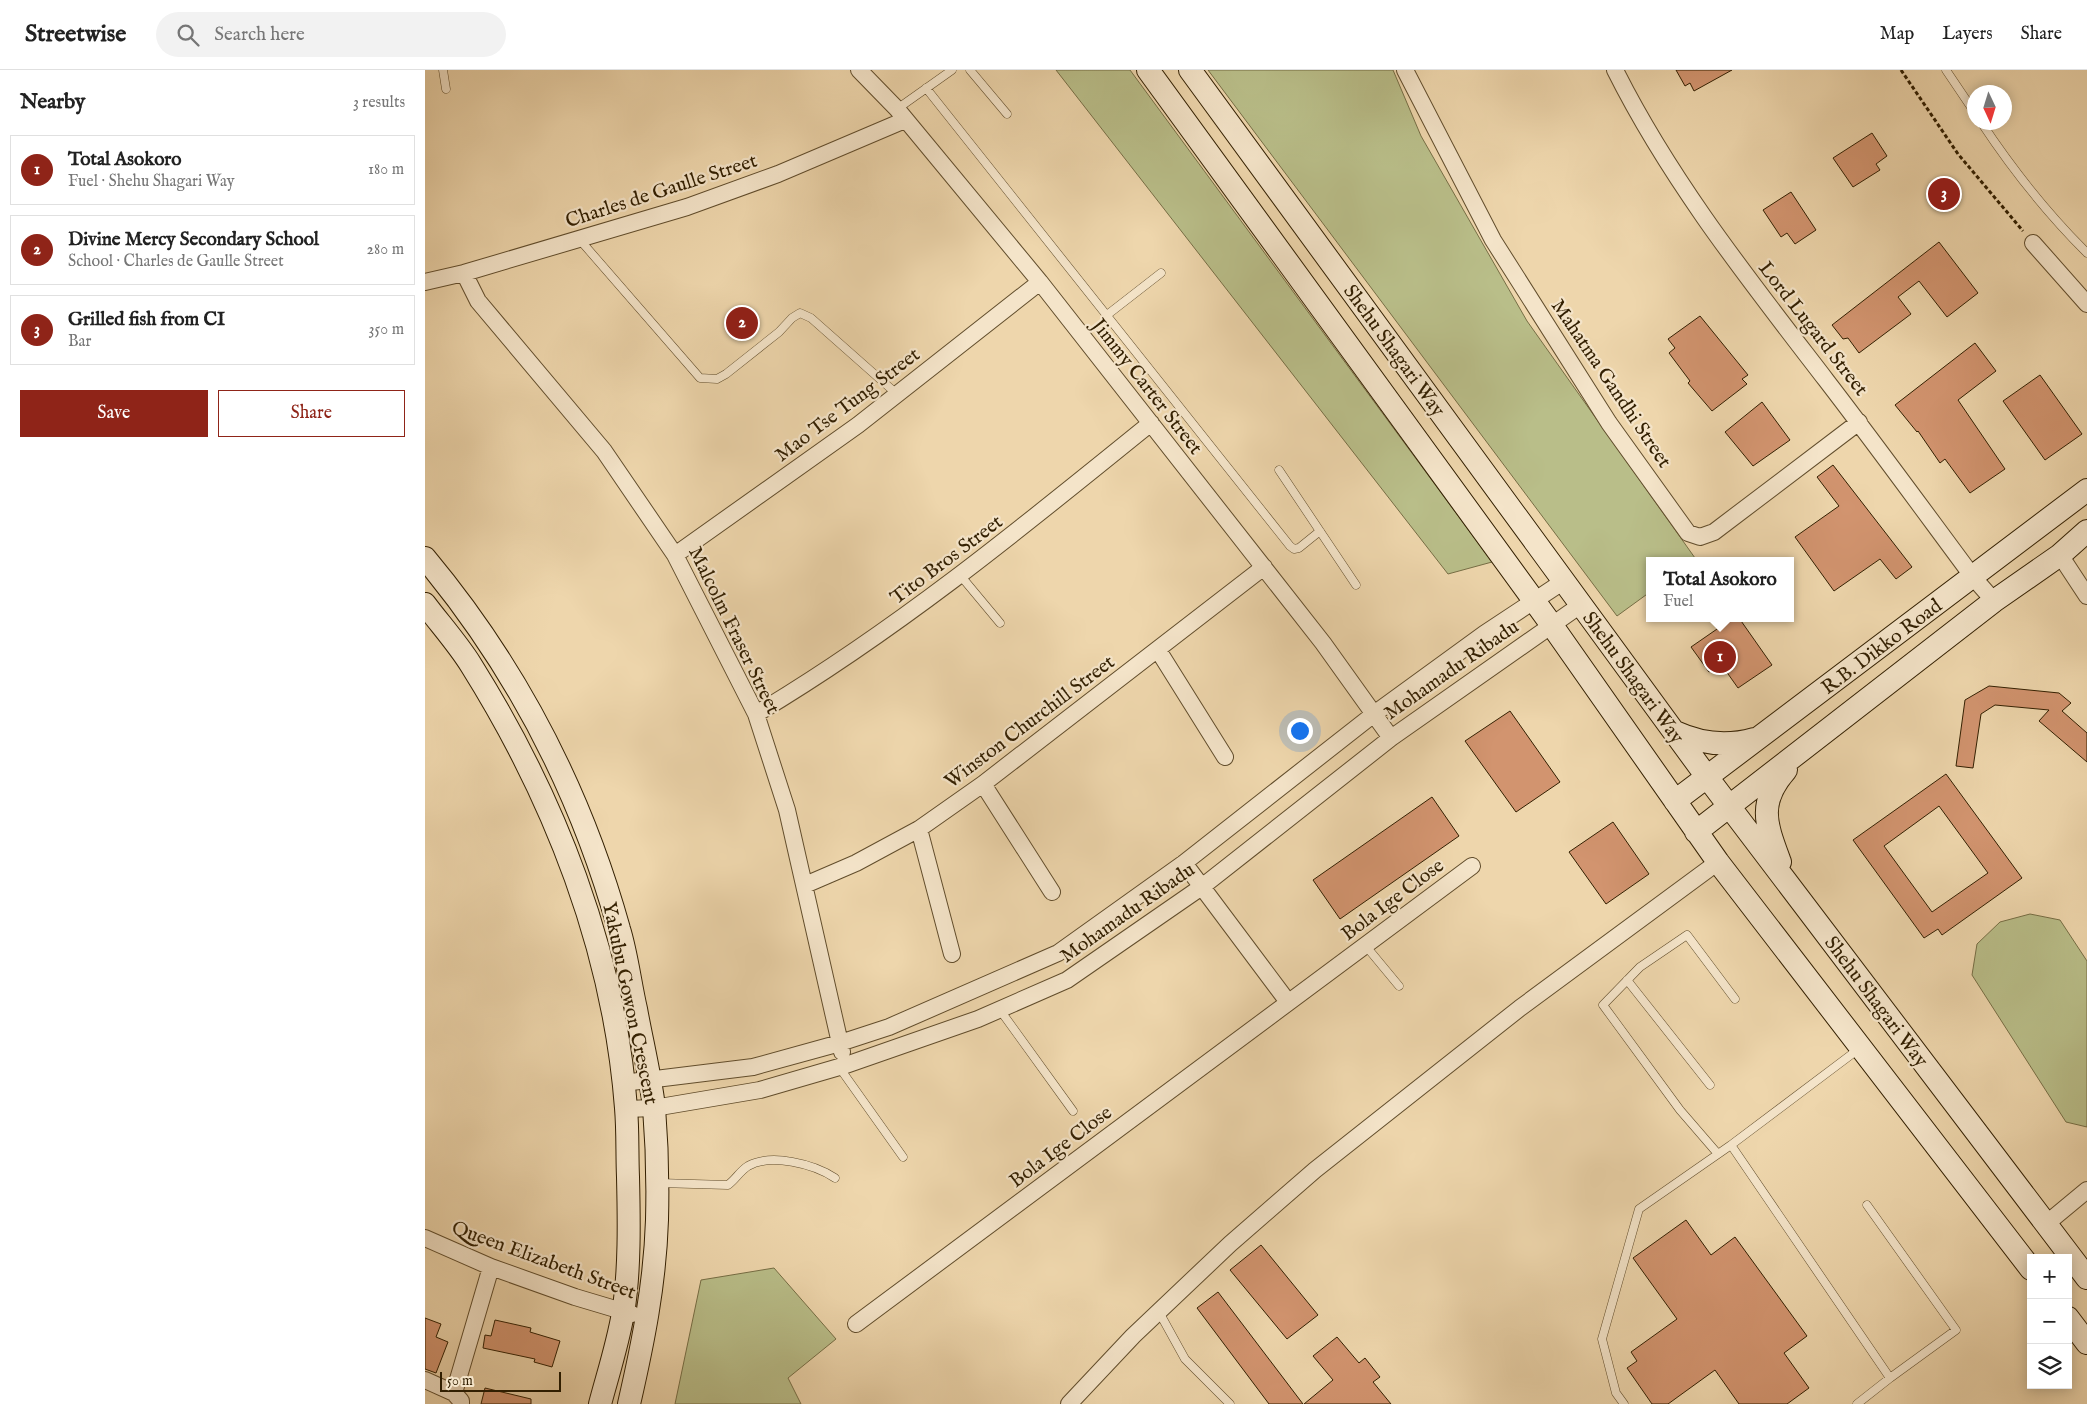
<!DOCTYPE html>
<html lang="en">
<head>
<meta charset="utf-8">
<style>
  :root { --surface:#fff; --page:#f2f2f2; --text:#222; --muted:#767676; --line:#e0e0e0; --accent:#8f2418 }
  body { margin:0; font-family:"IM FELL English",serif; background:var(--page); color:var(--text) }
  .controls { position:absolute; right:15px; bottom:15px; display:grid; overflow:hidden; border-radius:0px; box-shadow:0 2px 12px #0003 }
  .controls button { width:45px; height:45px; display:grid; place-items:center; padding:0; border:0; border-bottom:1px solid var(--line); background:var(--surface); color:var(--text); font:25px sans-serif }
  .compass { position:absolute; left:1542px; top:15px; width:45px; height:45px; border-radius:50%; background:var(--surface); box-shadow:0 2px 12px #0003; rotate:176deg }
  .scale { position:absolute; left:15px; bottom:12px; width:121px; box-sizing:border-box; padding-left:5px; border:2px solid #321f01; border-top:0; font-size:14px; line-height:18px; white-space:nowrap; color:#321f01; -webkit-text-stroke:4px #f4e4c9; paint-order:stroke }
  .you { position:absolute; left:874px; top:660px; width:18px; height:18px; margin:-12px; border:4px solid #fff; border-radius:50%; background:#1a73e8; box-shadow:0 0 0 8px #1a73e833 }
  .badge { display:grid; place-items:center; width:32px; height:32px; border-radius:50%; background:var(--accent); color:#fff; font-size:16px; font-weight:700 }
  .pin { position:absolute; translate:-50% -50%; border:2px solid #fff; box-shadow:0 1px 5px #0006 }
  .popup { position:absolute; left:1221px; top:487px; width:148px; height:65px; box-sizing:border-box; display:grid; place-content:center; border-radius:0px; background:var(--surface); filter:drop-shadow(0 1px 4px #0005); font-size:16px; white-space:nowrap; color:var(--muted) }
  .popup b { font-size:19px; color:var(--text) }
  .popup::after { content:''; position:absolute; left:50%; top:100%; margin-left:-10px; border:10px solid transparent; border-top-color:var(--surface) }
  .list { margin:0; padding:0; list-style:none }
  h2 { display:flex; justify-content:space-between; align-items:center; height:65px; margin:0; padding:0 20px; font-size:21px }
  h2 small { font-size:16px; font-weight:400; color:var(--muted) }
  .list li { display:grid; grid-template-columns:32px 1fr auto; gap:15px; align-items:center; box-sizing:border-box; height:70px; margin:0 10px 10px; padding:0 10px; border:1px solid var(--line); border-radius:0px }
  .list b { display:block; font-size:19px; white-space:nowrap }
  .list p { margin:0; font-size:16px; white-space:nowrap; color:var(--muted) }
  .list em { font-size:16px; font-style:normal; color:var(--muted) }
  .actions { display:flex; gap:10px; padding:15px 20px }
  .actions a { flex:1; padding:11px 0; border:1px solid var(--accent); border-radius:0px; text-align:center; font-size:18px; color:var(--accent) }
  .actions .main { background:var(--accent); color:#fff }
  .icon { flex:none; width:28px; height:28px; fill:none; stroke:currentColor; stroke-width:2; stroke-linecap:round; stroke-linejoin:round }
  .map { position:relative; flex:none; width:1662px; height:1334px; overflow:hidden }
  header { display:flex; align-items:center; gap:30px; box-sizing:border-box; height:70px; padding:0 25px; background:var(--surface); border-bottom:1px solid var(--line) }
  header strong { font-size:24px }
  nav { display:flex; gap:28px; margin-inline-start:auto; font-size:18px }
  .search { width:350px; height:45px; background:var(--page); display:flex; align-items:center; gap:12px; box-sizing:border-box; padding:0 18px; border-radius:28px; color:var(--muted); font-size:19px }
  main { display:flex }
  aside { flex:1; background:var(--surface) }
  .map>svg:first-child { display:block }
  .green { fill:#b9be89; stroke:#766e45 }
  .building { fill:#d2946f; stroke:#321f01; fill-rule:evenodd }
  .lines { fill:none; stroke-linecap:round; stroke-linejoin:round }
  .lane-casing { stroke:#614d2c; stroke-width:9 }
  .street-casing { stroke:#614d2c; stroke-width:18 }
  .secondary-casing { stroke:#321f01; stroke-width:24 }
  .path { stroke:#321f01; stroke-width:3; stroke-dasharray:4 2.5; stroke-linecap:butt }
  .lane { stroke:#f4e4c9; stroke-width:8 }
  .street { stroke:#f4e4c9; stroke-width:16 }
  .secondary { stroke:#f4e4c9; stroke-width:22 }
  .labels { text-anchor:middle; stroke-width:4.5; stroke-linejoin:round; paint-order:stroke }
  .street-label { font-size:20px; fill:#321f01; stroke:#f4e4c9 }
</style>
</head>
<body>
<header>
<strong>Streetwise</strong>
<div class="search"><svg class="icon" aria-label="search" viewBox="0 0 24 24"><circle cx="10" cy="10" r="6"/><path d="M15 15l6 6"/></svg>Search here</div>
<nav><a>Map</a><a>Layers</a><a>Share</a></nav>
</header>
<main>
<aside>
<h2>Nearby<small>3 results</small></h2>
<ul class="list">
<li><span class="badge">1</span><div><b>Total Asokoro</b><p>Fuel · Shehu Shagari Way</p></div><em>180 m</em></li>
<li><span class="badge">2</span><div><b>Divine Mercy Secondary School</b><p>School · Charles de Gaulle Street</p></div><em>280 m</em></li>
<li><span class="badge">3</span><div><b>Grilled fish from CI</b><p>Bar</p></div><em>350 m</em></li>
</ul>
<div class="actions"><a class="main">Save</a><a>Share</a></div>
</aside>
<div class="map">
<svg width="1662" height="1334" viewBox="0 0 1662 1334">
  <rect width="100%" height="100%" fill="#eed6ac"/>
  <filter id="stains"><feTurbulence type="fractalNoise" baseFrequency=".004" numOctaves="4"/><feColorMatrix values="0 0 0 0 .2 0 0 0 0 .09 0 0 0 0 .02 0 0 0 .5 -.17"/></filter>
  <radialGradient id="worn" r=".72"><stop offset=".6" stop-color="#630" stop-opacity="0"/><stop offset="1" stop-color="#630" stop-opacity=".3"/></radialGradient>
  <!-- green -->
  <path class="green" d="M631,0H705L1067,492L1023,504Z
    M783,0H968L996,66L1102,251L1270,488L1267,491H1225V522L1192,546Z
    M1605,844L1635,850L1662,891V1057L1641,1052L1547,905L1552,874L1575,852Z
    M349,1198L411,1269L363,1308L376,1334H250L276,1210Z"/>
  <!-- building -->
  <path class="building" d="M1251,0H1307L1269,21L1265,13L1260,16Z
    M1447,63L1462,86L1451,94L1455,100L1428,117L1408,88Z
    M1366,122L1391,160L1370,174L1362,163L1356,167L1338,140Z
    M1514,172L1553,223L1522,247L1494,211L1473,227L1486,244L1434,283L1423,268L1418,269L1407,255Z
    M1275,246L1323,305L1317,309L1322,314L1287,341L1263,313L1265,311L1244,283L1250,278L1243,269Z
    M1550,273L1571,301L1533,330L1580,399L1545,423L1520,389L1515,393L1493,361L1492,362L1470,335Z
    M1615,305L1657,364L1620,390L1578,331Z
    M1337,332L1365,370L1328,396L1300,362Z
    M1408,395L1487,497L1471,509L1455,489L1409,521L1370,467L1414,436L1392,407Z
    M1308,548H1314L1347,595L1313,618L1296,594L1284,602L1266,577Z
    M1564,616L1634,623L1646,633L1637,641L1662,663V692L1614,651L1624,640L1570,635L1556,644L1548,698L1531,696L1540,630Z
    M1085,641L1135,712L1091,742L1040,671Z
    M1521,704L1597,808L1517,865L1513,859L1499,868L1428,770ZM1514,736L1563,803L1507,842L1459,776Z
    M1007,727L1034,766L915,849L888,810Z
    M1188,752L1224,804L1181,834L1144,782Z
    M1261,1150L1286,1185L1310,1167L1382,1266L1359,1283L1384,1318L1362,1334H1314L1290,1300L1243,1334H1227L1202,1298L1212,1291L1206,1282L1252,1249L1208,1188Z
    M836,1175L893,1245L862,1269L805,1200Z
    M793,1222L878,1334H844L772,1238Z
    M0,1248L16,1254L11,1267L23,1272L11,1303L0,1299Z
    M70,1250L106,1258L105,1262L135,1271L127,1297L109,1292L110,1289L58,1278L60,1265L66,1266Z
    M912,1267L934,1293L940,1288L955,1307L948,1312L966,1334H879L908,1310L888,1286Z
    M60,1318L106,1329V1334H56Z"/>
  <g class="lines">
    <defs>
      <path id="lane" d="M18,0L21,19
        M545,0L582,44
        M1521,0L1550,43
        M501,18L865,476L869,479L874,478L895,461
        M472,39L527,0
        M1556,52C1587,99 1622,143 1662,183
        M155,170L275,308L292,309L301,304L354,262L367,248L375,243L386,248L473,325
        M682,245L736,203
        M854,400L931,515
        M535,505L575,553
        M940,875L974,916
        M1202,910L1285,1015
        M575,940L648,1041
        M1435,978L1306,1075L1465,1308L1531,1260L1442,1135
        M414,997L478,1087
        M1293,1084L1255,1040L1178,935L1215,897L1262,865L1310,929
        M234,1113L303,1115C311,1109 315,1101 323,1096C346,1083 389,1094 410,1108
        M734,1242L760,1289L805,1334
        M1199,1334L1191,1323L1177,1269L1214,1139L1306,1075
        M1432,1334L1465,1308"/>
      <path id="street" d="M434,0L472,39L615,212L898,573L966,668
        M980,0L1068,170L1184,353L1263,463L1275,467L1289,462L1434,352
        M1190,0C1246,112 1325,211 1401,310C1451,375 1499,441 1548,507L1569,531
        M1608,173L1662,234
        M39,203L53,231L179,381L250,485L331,644L362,740L417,982
        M0,212L39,203L262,137L353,104L480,50
        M250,485L433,355L615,212
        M1635,485L1662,526
        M733,580L800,687
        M331,644C472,560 599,456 726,353
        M558,714L627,822
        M494,759L527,884
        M759,793L863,932
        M380,815L431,793L494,759L558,714L839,497
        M198,1013L328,997L415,973L464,957L633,883L759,793L949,644L1059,564L1139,511
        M201,1039L229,1038L335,1020L421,995L553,949L642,910L778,816L966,668L1157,534
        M1621,1154L1662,1120
        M0,1168L66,1197L150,1227L207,1244
        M431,1254L1047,796
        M0,1310L29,1323
        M36,1334V1331L29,1323L66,1197
        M644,1334L708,1266L805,1174L890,1100L1095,938L1293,792"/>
      <path id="secondary" d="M723,0L1126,554L1293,792L1606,1199
        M765,0L1282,707L1662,1208
        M0,488C91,597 156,723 194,859C202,885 205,913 211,939C217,972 225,1004 229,1037C232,1074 233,1113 232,1150C230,1214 218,1273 204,1334
        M0,534C15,554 33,574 46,595C130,729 189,880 201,1038C203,1061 202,1084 203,1107C204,1148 205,1202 198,1243C193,1273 183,1304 175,1334
        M1250,662C1276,674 1301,677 1329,669
        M1250,731L1662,420
        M1271,762L1569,531L1635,485L1662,461
        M1355,792C1341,754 1332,733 1361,700
        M1643,1248L1662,1273"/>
    </defs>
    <!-- lane casing -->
    <use href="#lane" class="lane-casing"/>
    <!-- street casing -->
    <use href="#street" class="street-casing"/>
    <!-- secondary casing -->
    <use href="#secondary" class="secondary-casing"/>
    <!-- path -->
    <path class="path" d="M1476,0L1533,84L1598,161"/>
    <!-- lane -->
    <use href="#lane" class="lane"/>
    <!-- street -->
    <use href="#street" class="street"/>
    <!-- secondary -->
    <use href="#secondary" class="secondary"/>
  </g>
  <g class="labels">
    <!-- street labels -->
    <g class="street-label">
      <text transform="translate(236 120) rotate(-18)" y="7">Charles de Gaulle Street</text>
      <text transform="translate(1389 258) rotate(52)" y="7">Lord Lugard Street</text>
      <text transform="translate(970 280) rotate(54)" y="7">Shehu Shagari Way</text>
      <text transform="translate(1187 313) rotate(56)" y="7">Mahatma Gandhi Street</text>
      <text transform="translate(723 316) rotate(52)" y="7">Jimmy Carter Street</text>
      <text transform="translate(422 334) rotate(-37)" y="7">Mao Tse Tung Street</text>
      <text transform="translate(521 489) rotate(-37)" y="7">Tito Bros Street</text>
      <text transform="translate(310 560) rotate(64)" y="7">Malcolm Fraser Street</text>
      <text transform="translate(1456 576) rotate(-37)" y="7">R.B. Dikko Road</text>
      <text transform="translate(1026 599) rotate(-35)" y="7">Mohamadu Ribadu</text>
      <text transform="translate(1209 607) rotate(54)" y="7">Shehu Shagari Way</text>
      <text transform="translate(604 651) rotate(-37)" y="7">Winston Churchill Street</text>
      <text transform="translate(967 829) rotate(-37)" y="7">Bola Ige Close</text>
      <text transform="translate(702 842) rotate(-35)" y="7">Mohamadu Ribadu</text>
      <text transform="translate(1452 931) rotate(53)" y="7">Shehu Shagari Way</text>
      <text transform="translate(206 933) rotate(78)" y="7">Yakubu Gowon Crescent</text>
      <text transform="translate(635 1076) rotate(-37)" y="7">Bola Ige Close</text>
      <text transform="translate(119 1189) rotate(20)" y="7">Queen Elizabeth Street</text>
    </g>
  </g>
  <rect width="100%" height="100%" filter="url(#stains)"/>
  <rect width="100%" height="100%" fill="url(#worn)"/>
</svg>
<div class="controls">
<button>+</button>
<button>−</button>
<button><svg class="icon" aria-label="layers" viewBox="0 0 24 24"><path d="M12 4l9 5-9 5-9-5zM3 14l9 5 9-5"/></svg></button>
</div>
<svg class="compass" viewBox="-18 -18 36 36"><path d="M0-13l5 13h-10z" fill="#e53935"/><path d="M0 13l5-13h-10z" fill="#767676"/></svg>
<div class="scale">50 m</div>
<div class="you"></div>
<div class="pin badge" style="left:1295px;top:587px">1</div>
<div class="popup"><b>Total Asokoro</b>Fuel</div>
<div class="pin badge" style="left:317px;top:253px">2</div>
<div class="pin badge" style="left:1519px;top:124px">3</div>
</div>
</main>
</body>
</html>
